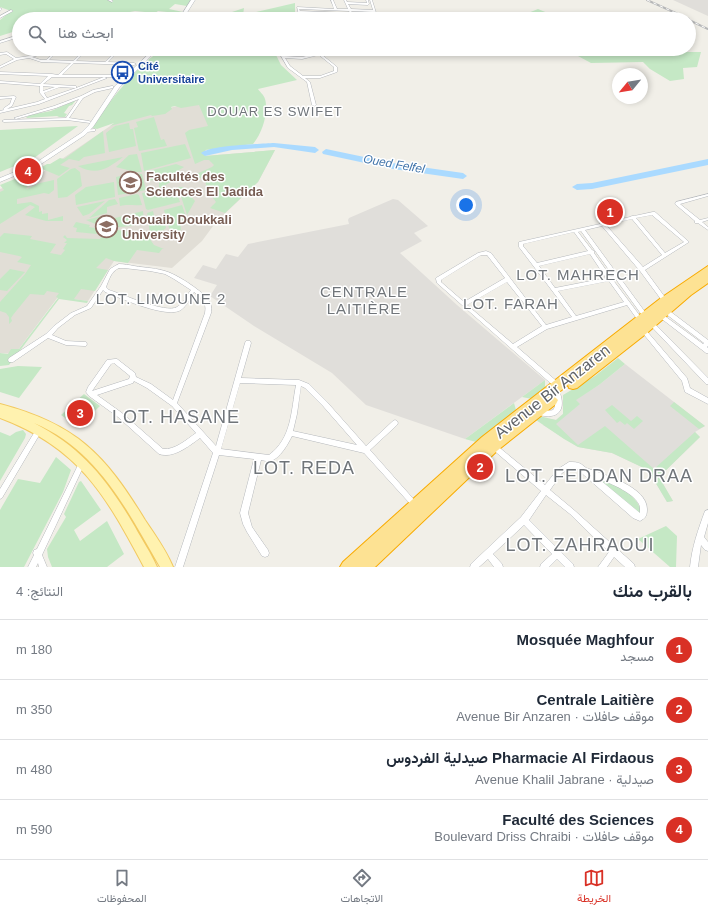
<!DOCTYPE html>
<html lang="ar">
<head>
<meta charset="utf-8">
<style>
  :root { --surface:#fff; --page:#f2f2f3; --text:#1f2937; --muted:#747a83; --line:#e0e1e3; --accent:#d93025 }
  body { margin:0; font-family:Helvetica,Vazirmatn,sans-serif; background:var(--page); color:var(--text); direction:rtl }
  .compass { position:absolute; left:612px; top:68px; width:36px; height:36px; border-radius:50%; background:var(--surface); box-shadow:0 2px 6px #0003; rotate:240deg }
  .you { position:absolute; left:466px; top:205px; width:14px; height:14px; margin:-10px; border:3px solid #fff; border-radius:50%; background:#1a73e8; box-shadow:0 0 0 6px #1a73e833 }
  .badge { display:grid; place-items:center; width:26px; height:26px; border-radius:50%; background:var(--accent); color:#fff; font-size:13px; font-weight:700 }
  .pin { position:absolute; translate:-50% -50%; border:2px solid #fff; box-shadow:0 1px 4px #0006 }
  .list { margin:0; padding:0; list-style:none }
  h2 { display:flex; justify-content:space-between; align-items:center; height:52px; margin:0; padding:0 16px; font-size:17px }
  h2 small { font-size:13px; font-weight:400; color:var(--muted) }
  .list li { display:grid; grid-template-columns:26px 1fr auto; gap:12px; align-items:center; box-sizing:border-box; height:60px; padding:0 16px; border-top:1px solid var(--line) }
  .list b { display:block; font-size:15px; white-space:nowrap }
  .list p { margin:0; font-size:13px; white-space:nowrap; color:var(--muted) }
  .list em { font-size:13px; font-style:normal; color:var(--muted) }
  .icon { flex:none; width:22px; height:22px; fill:none; stroke:currentColor; stroke-width:2; stroke-linecap:round; stroke-linejoin:round }
  .map { position:relative; flex:none; width:708px; height:567px; overflow:hidden; direction:ltr }
  .search { position:absolute; background:var(--surface); box-shadow:0 2px 6px #0003; left:12px; right:12px; top:12px; height:44px; display:flex; align-items:center; gap:10px; box-sizing:border-box; padding:0 14px; border-radius:22px; color:var(--muted); font-size:15px }
  .sheet { height:292px; background:var(--surface) }
  nav { display:flex; justify-content:space-around; align-items:center; box-sizing:border-box; height:56px; border-top:1px solid var(--line); background:var(--surface); font-size:11px; color:var(--muted) }
  nav a { display:grid; justify-items:center; gap:2px }
  nav .on { color:var(--accent) }
  .map>svg:first-child { display:block }
  .industrial { fill:#e0deda }
  .education { fill:#e1ded6 }
  .green { fill:#c5e8c5 }
  .lines { fill:none; stroke-linecap:round; stroke-linejoin:round }
  .river { fill:#aadaff; fill-rule:evenodd }
  .street-casing { stroke:#b5b8bc; stroke-width:1 }
  .secondary-casing { stroke:#b6babf; stroke-width:1 }
  .primary-casing { stroke:#f2c960; stroke-width:2 }
  .highway-casing { stroke:#f9ab00; stroke-width:2 }
  .street { fill:#fff; fill-rule:evenodd }
  .secondary { fill:#fff; fill-rule:evenodd }
  .primary { fill:#fff2af; fill-rule:evenodd }
  .highway { fill:#fde293; fill-rule:evenodd }
  .rail-casing { stroke:#b6b7b8; stroke-width:2 }
  .rail { stroke:#fff; stroke-width:1; stroke-dasharray:3.5; stroke-linecap:butt }
  .labels { text-anchor:middle; stroke-width:3; stroke-linejoin:round; paint-order:stroke }
  .far-transit-label { font-size:11px; font-weight:bold; fill:#164399; stroke:#fff; text-anchor:start }
  .far-water-label { font-size:12px; font-style:italic; fill:#4174aa; stroke:#fff }
  .far-quarter-label { font-size:13px; letter-spacing:1px; fill:#70757a; stroke:#fff }
  .education-label { font-size:13px; font-weight:bold; fill:#785e54; stroke:#fff; text-anchor:start }
  .quarter-label { font-size:15px; letter-spacing:1px; fill:#70757a; stroke:#fff }
  .near-street-label { font-size:16px; fill:#5f6368; stroke:#fff }
  .near-quarter-label { font-size:18px; letter-spacing:1px; fill:#70757a; stroke:#fff }
</style>
</head>
<body>
<div class="map">
<svg width="708" height="567" viewBox="0 0 708 567">
  <rect width="100%" height="100%" fill="#f1efe8"/>
  <!-- industrial -->
  <path class="industrial" d="M673,0H708V16Z
    M393,199L398,200L428,226L414,233L422,241L400,253L457,305L545,380L465,439L366,405L332,373L254,326L210,296L217,285L194,278L203,265L216,269L226,254L238,257L248,244L349,224L348,220L349,218Z
    M625,364L705,426L695,432L700,437L659,477L673,501L667,502L648,470L612,453L578,447L543,425L551,419L556,420L563,414V407L599,385Z"/>
  <!-- education -->
  <path class="education" d="M204,99L212,111L205,156L275,150L258,182L216,222L202,241L172,268L114,261L88,301L58,297L15,354L0,353V189L40,174L116,122Z"/>
  <!-- green -->
  <path class="green" d="M0,0H192L187,6L175,4L169,9L183,12L179,18L162,16L167,12L158,11L155,13L135,11L119,14L76,17L74,13L62,12L49,19H19V30L0,36V20L11,11L0,7Z
    M295,3V13L257,19H193L220,16L244,8L243,15Z
    M538,9L562,19H513Z
    M176,49H273L281,65L297,80L258,89C260,92 264,95 265,99C269,112 262,134 253,144L205,150V156L275,150L258,182L225,213L210,208L216,202L207,190L205,180L194,175L212,167L214,165L209,160H204L195,164L185,133L189,130L208,126L199,105L181,108L175,106L171,107L172,109L165,114L152,116L151,115L110,126L114,123L97,129L92,128C103,109 139,63 158,53C163,51 170,50 176,49Z
    M565,49H658L664,52H701L697,67L683,68L684,79L670,81L650,69L643,62L591,63Z
    M76,100L72,105L69,106L64,113L67,114L65,117H59L57,116L26,118L29,115L51,111Z
    M154,117L161,140L164,139L167,146L139,151L134,128L138,127L136,122Z
    M129,123L130,129H133L136,146L109,152L106,133L115,126Z
    M78,126L34,158L0,172V130Z
    M103,131L105,153L84,157L79,161L69,159L60,165L70,168L59,176L40,168L47,164H50L60,158L64,159Z
    M185,144L191,158L144,171L141,153Z
    M137,154L142,172H135L116,167L129,155Z
    M123,157C107,169 97,176 78,166Z
    M176,164L184,167L179,170L183,175L160,188H159V179L147,181L145,172Z
    M75,168L80,172L82,186L67,197L58,198L57,179L71,169Z
    M32,172L38,178L35,177L24,182L28,187L26,188L27,189L40,183L54,180V190L49,194L44,193L17,199V204L31,202L39,206V212L42,211V214L48,213V220L63,216V221H46L25,215L35,207L30,205L0,224V192L4,190L0,185Z
    M133,173L142,174L146,190L118,195L116,177Z
    M114,182L115,197L76,205L75,195L86,187Z
    M178,187H183L188,192L196,190L189,194L195,201L187,215Z
    M175,188L180,202L148,210L146,209L142,193Z
    M137,194L139,195L142,205C134,206 128,204 120,206L119,198Z
    M115,199L118,204L107,207V213L89,218L109,200Z
    M105,201L89,214L83,216L77,207Z
    M182,205L187,220L180,221L181,230L174,232L169,228L164,210Z
    M143,211L144,223C124,228 106,230 86,220L102,216L103,221Z
    M153,211L156,224L165,222L166,228L161,232L150,233L147,213Z
    M76,222L90,225L89,227L101,229L97,234L76,232L77,228L73,227Z
    M106,228L147,235L154,245L164,249H162L159,253L137,250L128,263L114,261L106,258L96,268L108,270L95,291L81,289L74,299L88,301L87,303L59,299L9,365L0,366V353L8,354L11,349H19L58,298L56,297L59,293L47,291L44,295L30,294L13,315L11,318L12,321L9,324V317L6,313L0,311V302L25,274L31,265L17,262L22,257L19,256L0,252V237L4,233L32,236L30,239L56,244L50,253L61,255L65,250L63,249L67,243H64L67,240L63,237L65,235L67,238L100,239L102,236L105,237L109,232L103,231Z
    M10,269L25,272L7,291L0,290V279Z
    M618,358L625,364L599,385L576,400L580,404L556,424L578,445L605,426L654,469L695,432L700,437L659,477L673,501L667,502L648,470L612,453L578,447L564,439L533,418L539,416L556,420L563,414V395L595,376Z
    M18,366L42,367L19,398L0,392V369Z
    M545,380V389L532,399L522,397Z
    M84,394L100,406L78,427L61,415Z
    M674,402L705,426L699,429L670,406Z
    M514,403L516,410L476,442L465,439Z
    M612,405L631,421L637,416L643,421L634,429L627,423L625,425L620,421L617,423L605,410Z
    M23,430L26,434L25,438L0,481V432L10,436L16,432Z
    M56,457L71,470L63,492L24,567H0V510L18,479L40,483Z
    M597,478C613,485 639,493 641,513L638,514Z
    M81,481L101,510L74,530L80,541L107,521L124,554L107,567H52L48,557L47,549L66,517L64,514L79,482Z
    M666,526L677,536L676,567H670L638,539Z"/>
  <g class="lines">
    <!-- river -->
    <path class="river" d="M274,143L315,147L319,150L315,153L274,147L232,150L205,156L201,153C210,145 260,144 274,143Z
      M326,149L393,163L463,173L467,176L463,179L393,169L323,154L322,152Z
      M708,159V165L592,189L577,190L572,187L577,184L592,183Z"/>
    <defs>
      <path id="street" d="M108,0H111L113,1L112,2Z
        M331,0H333L337,9H348L344,0H346L347,2L367,3L366,0H368L369,4L368,5L348,4L351,9L373,10L370,0H372L378,19H376L375,16L353,15L355,19H353L351,15L301,13L302,19H300L298,13L297,12L298,11L297,7L334,9ZM299,9L349,11L350,13L300,11ZM351,11L373,12L374,14L353,13Z
        M0,8L2,9L0,11Z
        M11,10L13,11L0,18V16Z
        M442,13L443,15L391,19H380L381,18Z
        M144,14L146,15L140,19H137Z
        M116,16L118,17L116,19H113Z
        M421,17L436,18L437,19H420V17Z
        M19,35V37L0,43V41Z
        M44,49H56L59,50L49,60L73,61L85,49H88L76,61L105,62L118,49H121L108,62L134,63L136,64L134,65L74,63L62,75H127L129,76L127,77H52L43,84L75,86H76V88L104,77L107,78L39,104L0,113V111L4,110L3,109L4,108L10,104L12,98L0,99V97L14,96L16,97L12,106L7,109L37,102L45,99L40,93V86L0,83V81L40,84L48,76L0,74V72L52,74L58,75L71,63L41,62L29,58L17,60L0,68V66L14,59L6,54L0,55V53L7,52L16,58L29,56L49,50ZM49,50L56,51L46,60H41L32,57L50,52V51ZM43,86L55,87L43,91ZM60,87L76,88L47,98L44,93Z
        M168,49H173L152,54L151,53Z
        M277,49H279L284,56L302,57L318,53L317,49H319L321,54L337,67V72L320,78H305L310,82L316,105L315,106L312,105L307,82L288,68ZM319,55L334,67V71L320,76H303L290,66L285,58L302,59Z
        M112,86H113V88L95,92L83,98L69,118L89,121L91,122L90,123L67,120L4,122L2,121L4,120L66,118L79,99L56,108L16,119L14,118L54,106L81,96L93,90Z
        M94,129H95V131L87,132L85,131L87,130Z
        M708,194V196L680,204L700,220L708,218V220L702,222L708,227V230L698,223H695V221L675,204L676,202Z
        M653,212H655L689,242L645,270L667,300L668,301L667,302H663L640,271L602,226L585,230L648,316L649,317L648,318H644L615,278L613,280L643,320L644,321L643,322H639L627,305L547,329L517,347L560,384L561,386L560,388L558,389L556,388L437,283L436,279V278L478,253L486,251L491,253L546,325L572,317L519,247V242L600,224V222H602L604,223L630,217L632,216H634ZM652,215L684,242L665,253L636,218ZM632,219L662,255L643,267L606,225ZM581,231L614,277H611L594,253V251L592,250L578,232ZM574,232L588,251L537,263L523,246V244ZM590,254L606,278L555,288L539,266ZM481,255H487L505,278L464,302L441,282V280ZM609,281L624,302L576,316L558,291ZM507,282L542,326L513,344L467,305Z
        M119,264C124,264 129,265 134,266C146,268 157,268 168,272C179,276 204,292 209,301C212,305 211,309 211,313L177,403L216,446L245,343L246,341H250L251,343L241,378L299,380L309,384L327,402L366,446L393,421L395,420L397,421L398,423L397,425L370,450L417,503L418,505L417,507L415,508L413,507L364,453L292,436C288,444 280,459 270,461C268,462 263,460 261,460L248,513L252,527L268,550L269,553L268,556L265,557L262,556L247,532L243,524L240,513L254,459L219,455L183,567H175L213,453L200,438C189,446 173,459 159,454L118,417L89,396L86,392L88,387L107,360L115,359H117L135,373L136,377L151,384L173,400L205,313C207,302 202,299 194,292C190,298 187,306 181,310C167,319 120,298 105,292L103,290L91,308L75,315L58,328L52,335L66,341L84,342H86L87,344L86,346H84L66,345L48,338L13,362H9L8,360L9,358L46,334L54,326L71,313L87,306L101,286L110,269L115,266ZM119,268H124L150,271L165,274L174,279L191,290C187,295 183,304 177,307C166,314 122,294 109,290L106,287C109,280 111,271 119,268ZM114,363L130,376L129,379L92,391L111,364ZM134,381L147,388L172,406L196,433C186,440 175,450 163,449L122,413L97,395L133,383ZM240,383L296,385C291,411 292,438 269,455L221,449ZM301,386L305,388L323,406L357,445L293,431L297,414Z
        M664,308L667,309L708,340V346L707,347L708,348V353H706L658,316L657,315L658,314H662L703,344L704,343L662,311L661,310L662,309Z
        M651,321L653,322L708,378V384H706L649,324L648,323L649,322Z
        M643,328L645,329L687,378L690,388L708,398V404L685,392L682,381L641,331L640,330L641,329Z
        M558,392L560,393C567,414 554,420 536,414L535,412L536,410C541,408 547,412 553,410C557,405 554,399 556,393Z
        M39,427L41,428L42,430L41,432L2,498L0,499V489L37,428Z
        M493,443L495,444L545,485L558,469L569,462C573,462 578,462 581,464C584,466 585,468 589,469C605,475 647,487 647,509C647,515 646,518 640,521L633,518L577,469L570,468L562,473L550,490L574,510L634,564L635,567H625L614,557L607,567H598L609,552L570,514L546,495L529,520L573,564L574,567H565L557,559L549,567H540L541,564L552,554L524,525L493,554L502,564L503,567H494L488,559L479,567H470L471,564L521,517L541,491L491,448L490,446L491,444ZM599,479C610,483 637,494 640,507C640,509 640,511 640,513Z
        M82,460L84,461L85,463L42,555L47,567H39L38,563L36,567H28L34,555L33,553L34,550L37,549L80,461Z
        M708,510V523L704,537L708,542V551L705,550L701,545L698,567H690C692,547 698,530 705,511Z"/>
      <path id="secondary" d="M191,0H195L183,19H179Z
        M154,49H158L119,88L93,127L85,135L38,166L0,182V178L34,164L81,133L89,125L115,86Z"/>
      <path id="primary" d="M0,404C76,424 105,454 145,520C155,535 166,550 173,567H160C127,510 98,450 34,423C83,448 108,481 135,527C142,540 151,553 157,567H144C106,496 80,448 0,418Z"/>
      <path id="highway" d="M708,266V283L691,295L647,333L577,388L573,389L569,388L568,385L554,396L558,400L556,404L498,450L375,567H340L343,562L482,437L661,298Z"/>
    </defs>
    <!-- street casing -->
    <use href="#street" class="street-casing"/>
    <!-- secondary casing -->
    <use href="#secondary" class="secondary-casing"/>
    <!-- primary casing -->
    <use href="#primary" class="primary-casing"/>
    <!-- highway casing -->
    <use href="#highway" class="highway-casing"/>
    <!-- street -->
    <use href="#street" class="street"/>
    <!-- secondary -->
    <use href="#secondary" class="secondary"/>
    <!-- primary -->
    <use href="#primary" class="primary"/>
    <!-- highway -->
    <use href="#highway" class="highway"/>
    <defs>
      <path id="rail" d="M647,0L689,19
        M689,20L708,29"/>
    </defs>
    <!-- rail casing -->
    <use href="#rail" class="rail-casing"/>
    <!-- rail -->
    <use href="#rail" class="rail"/>
  </g>
  <!-- icons -->
  <defs>
    <symbol id="bus-ring" viewBox="-11 -11 22 22"><circle r="9.5" fill="#fff" stroke="#1a4fb4" stroke-width="1.5"/><path d="M-5-6H5V4H4V6H2V4H-2V6H-4V4H-5ZM-3.5-4V0h7V-4ZM-3.5 1.2v1.5H-2V1.2ZM2 1.2v1.5H3.5V1.2Z" fill="#1a4fb4"/></symbol>
    <symbol id="university-ring" viewBox="-11 -11 22 22"><circle r="9.5" fill="#fff" stroke="#8d6e63" stroke-width="1.5"/><path d="M0-5L7-2L0 1L-7-2ZM-4 1L0 2.5L4 1V4Q0 6-4 4Z" fill="#8d6e63"/></symbol>
  </defs>
  <g fill-rule="evenodd">
    <use href="#bus-ring" x="110" y="60" width="25" height="25"/>
    <use href="#university-ring" x="118" y="170" width="25" height="25"/>
    <use href="#university-ring" x="94" y="214" width="25" height="25"/>
  </g>
  <g class="labels">
    <!-- far-transit labels -->
    <g class="far-transit-label">
      <text x="138" y="70">Cité<tspan x="138" dy="13">Universitaire</tspan></text>
    </g>
    <!-- far-water labels -->
    <g class="far-water-label">
      <text transform="translate(394 164) rotate(10)" y="4">Oued Felfel</text>
    </g>
    <!-- far-quarter labels -->
    <g class="far-quarter-label">
      <text x="275" y="116">DOUAR ES SWIFET</text>
    </g>
    <!-- education labels -->
    <g class="education-label">
      <text x="146" y="181">Facultés des<tspan x="146" dy="15">Sciences El Jadida</tspan></text>
      <text x="122" y="224">Chouaib Doukkali<tspan x="122" dy="15">University</tspan></text>
    </g>
    <!-- quarter labels -->
    <g class="quarter-label">
      <text x="578" y="280">LOT. MAHRECH</text>
      <text x="364" y="297">CENTRALE<tspan x="364" dy="17">LAITIÈRE</tspan></text>
      <text x="161" y="304">LOT. LIMOUNE 2</text>
      <text x="511" y="309">LOT. FARAH</text>
    </g>
    <!-- near-street labels -->
    <g class="near-street-label">
      <text transform="translate(552 391) rotate(-38)" y="6">Avenue Bir Anzaren</text>
    </g>
    <!-- near-quarter labels -->
    <g class="near-quarter-label">
      <text x="176" y="423">LOT. HASANE</text>
      <text x="304" y="474">LOT. REDA</text>
      <text x="599" y="482">LOT. FEDDAN DRAA</text>
      <text x="580" y="551">LOT. ZAHRAOUI</text>
    </g>
  </g>
</svg>
<svg class="compass" viewBox="-18 -18 36 36"><path d="M0-13l5 13h-10z" fill="#e53935"/><path d="M0 13l5-13h-10z" fill="#747a83"/></svg>
<div class="you"></div>
<div class="pin badge" style="left:610px;top:212px">1</div>
<div class="pin badge" style="left:480px;top:467px">2</div>
<div class="pin badge" style="left:80px;top:413px">3</div>
<div class="pin badge" style="left:28px;top:171px">4</div>
<div class="search"><svg class="icon" aria-label="search" viewBox="0 0 24 24"><circle cx="10" cy="10" r="6"/><path d="M15 15l6 6"/></svg>ابحث هنا</div>
</div>
<section class="sheet">
<h2>بالقرب منك<small>النتائج: 4</small></h2>
<ul class="list">
<li><span class="badge">1</span><div><b>Mosquée Maghfour</b><p>مسجد</p></div><em>180 m</em></li>
<li><span class="badge">2</span><div><b>Centrale Laitière</b><p>موقف حافلات · Avenue Bir Anzaren</p></div><em>350 m</em></li>
<li><span class="badge">3</span><div><b>Pharmacie Al Firdaous صيدلية الفردوس</b><p>صيدلية · Avenue Khalil Jabrane</p></div><em>480 m</em></li>
<li><span class="badge">4</span><div><b>Faculté des Sciences</b><p>موقف حافلات · Boulevard Driss Chraibi</p></div><em>590 m</em></li>
</ul>
</section>
<nav>
<a class="on"><svg class="icon" aria-label="map" viewBox="0 0 24 24"><path d="M3 6l6-2 6 2 6-2v14l-6 2-6-2-6 2zM9 4v14M15 6v14"/></svg>الخريطة</a>
<a><svg class="icon" aria-label="directions" viewBox="0 0 24 24"><path d="M12 3l9 9-9 9-9-9zM9 14v-3h6M13 9l2 2-2 2"/></svg>الاتجاهات</a>
<a><svg class="icon" aria-label="saved" viewBox="0 0 24 24"><path d="M7 4h10v16l-5-4-5 4z"/></svg>المحفوظات</a>
</nav>
</body>
</html>
